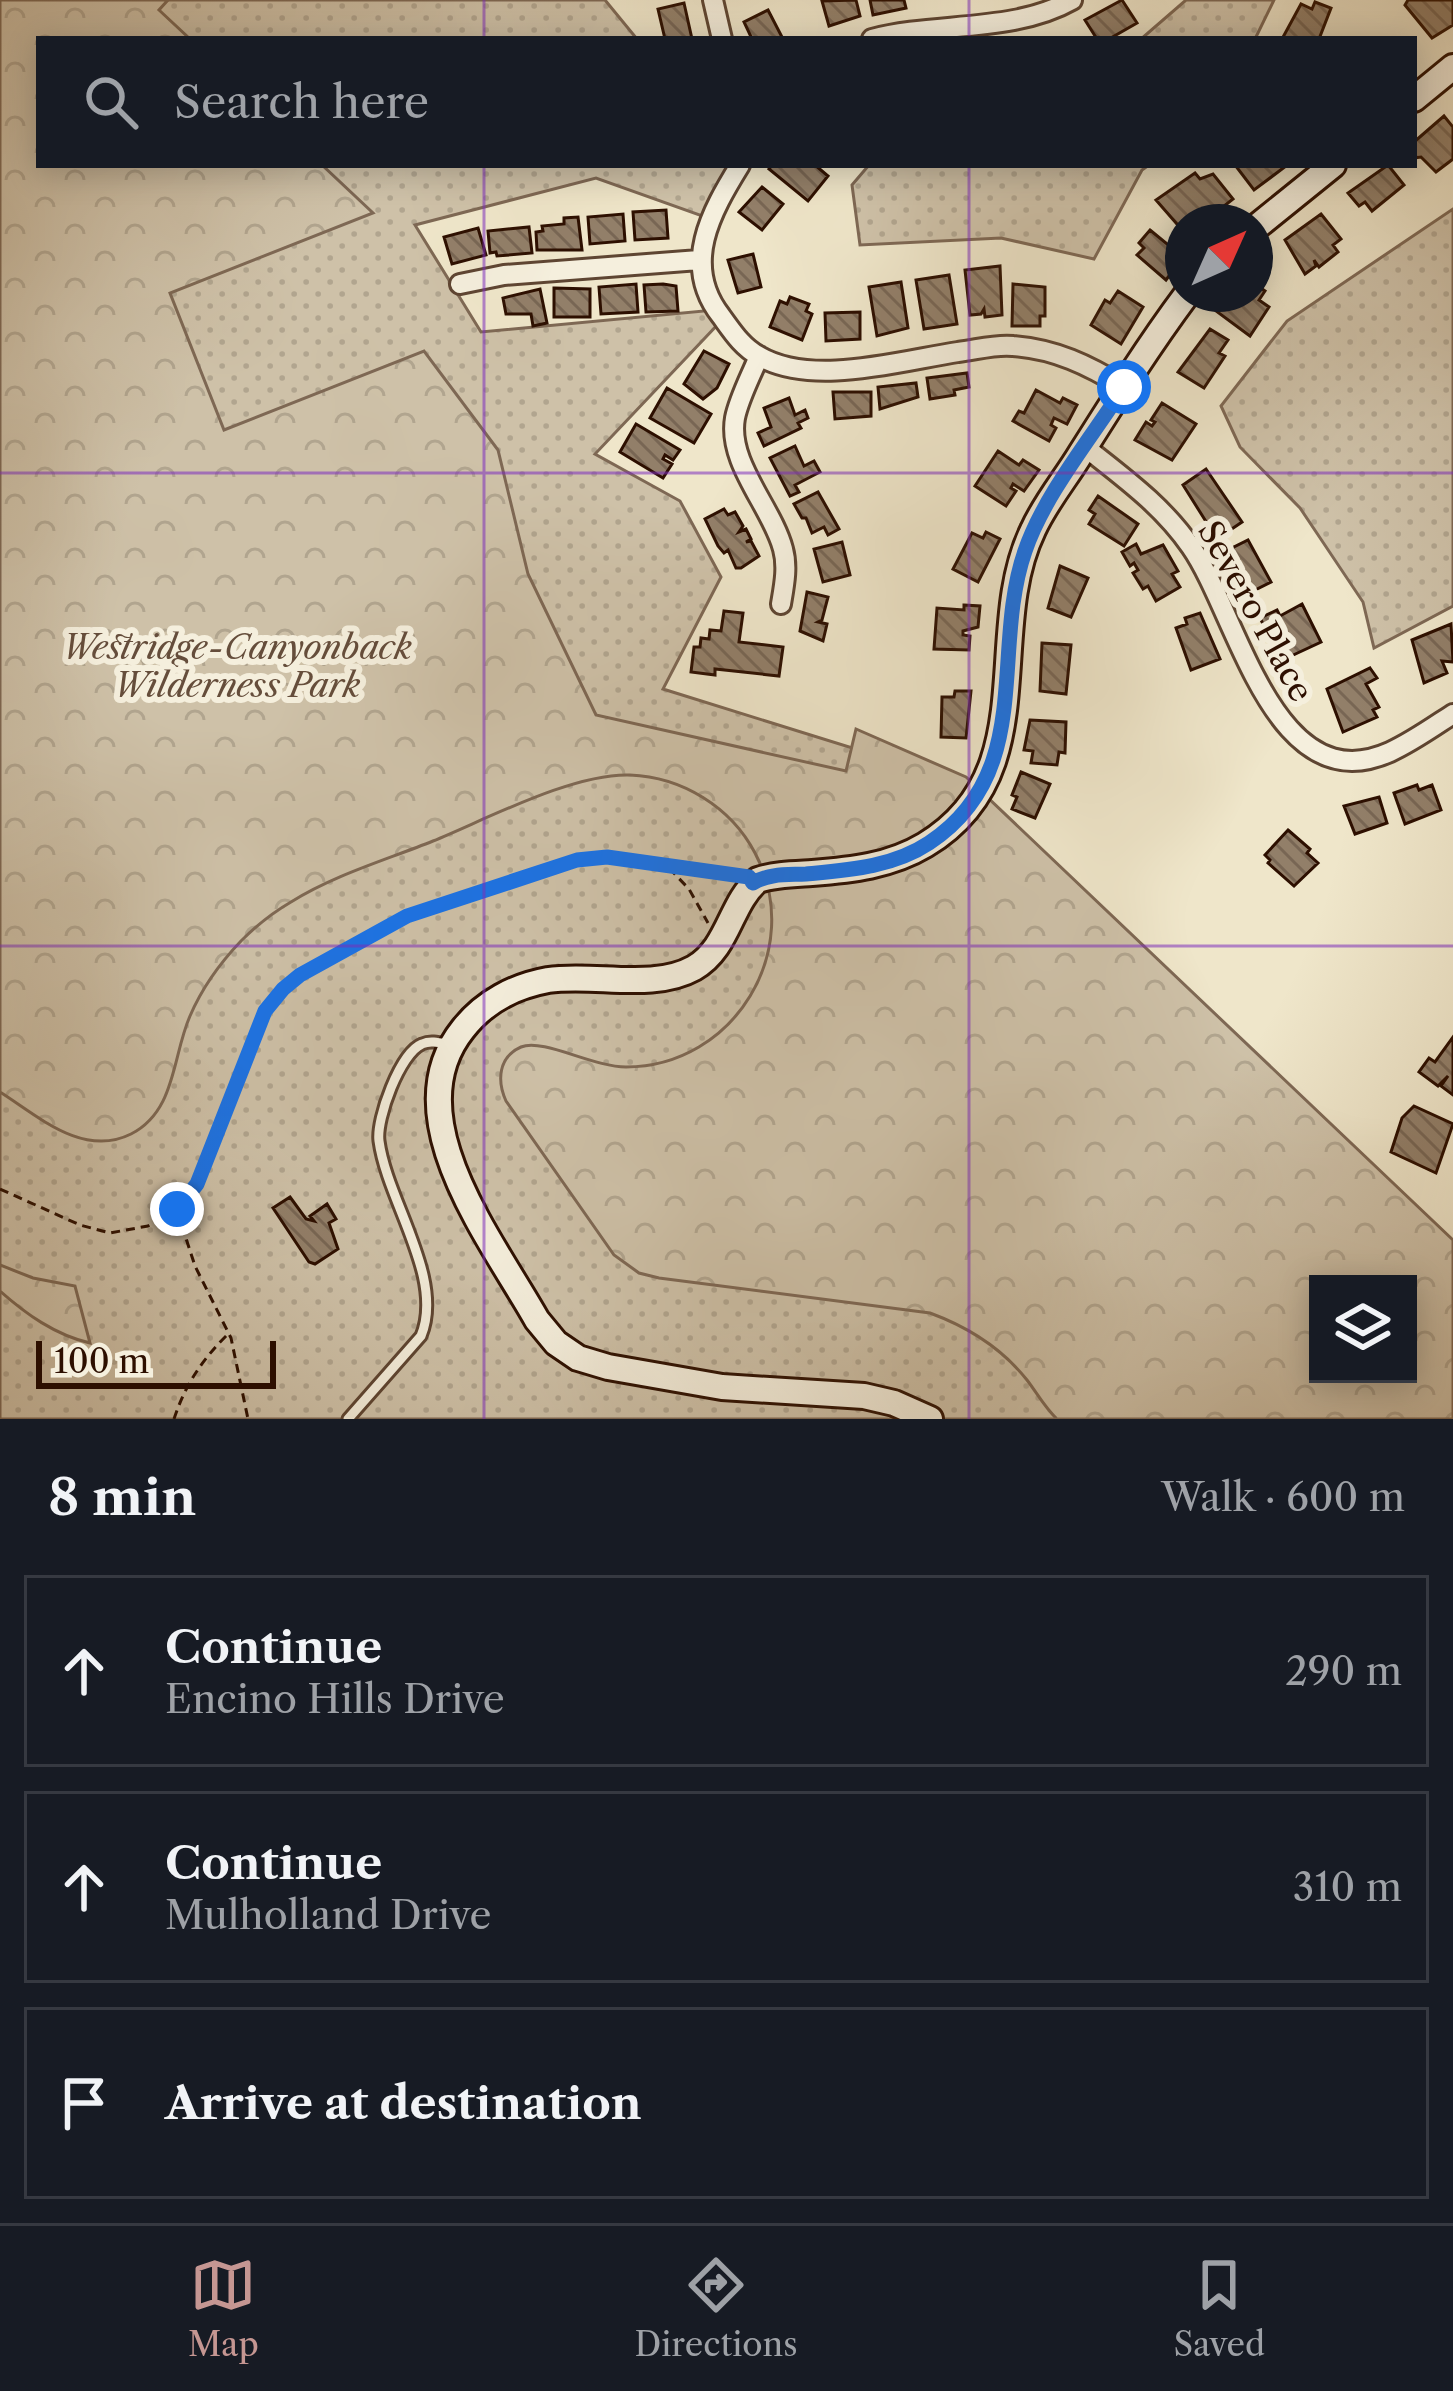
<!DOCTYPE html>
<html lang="en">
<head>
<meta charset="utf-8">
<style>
  :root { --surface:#171b24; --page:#20242c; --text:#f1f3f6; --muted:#9ea1a6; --line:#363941; --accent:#c59692 }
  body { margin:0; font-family:"Libre Caslon Text",serif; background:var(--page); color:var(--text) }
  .controls { position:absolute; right:36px; bottom:36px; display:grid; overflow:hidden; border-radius:0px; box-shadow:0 6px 30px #0003 }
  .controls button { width:108px; height:108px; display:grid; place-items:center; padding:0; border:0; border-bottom:3px solid var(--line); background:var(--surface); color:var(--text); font:60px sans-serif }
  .compass { position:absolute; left:1165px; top:204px; width:108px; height:108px; border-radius:50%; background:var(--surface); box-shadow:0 6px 30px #0003; rotate:45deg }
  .scale { position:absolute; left:36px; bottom:30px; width:240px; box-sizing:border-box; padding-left:12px; border:6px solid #2d0f00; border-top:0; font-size:33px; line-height:42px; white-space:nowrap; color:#2d0f00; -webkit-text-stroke:9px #f5efdd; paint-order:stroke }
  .stop { position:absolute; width:36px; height:36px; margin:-27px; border:9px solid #1a73e8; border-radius:50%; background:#fff }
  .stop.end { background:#1a73e8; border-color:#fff; box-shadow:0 3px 12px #0008 }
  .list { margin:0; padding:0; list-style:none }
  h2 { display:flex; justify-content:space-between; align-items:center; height:156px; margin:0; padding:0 48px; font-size:51px }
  h2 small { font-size:39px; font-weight:400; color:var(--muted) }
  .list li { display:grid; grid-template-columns:78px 1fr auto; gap:36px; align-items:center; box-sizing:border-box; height:192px; margin:0 24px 24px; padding:0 24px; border:3px solid var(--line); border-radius:0px }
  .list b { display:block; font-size:45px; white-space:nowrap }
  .list p { margin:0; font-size:39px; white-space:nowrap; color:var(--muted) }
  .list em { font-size:39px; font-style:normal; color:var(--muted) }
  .icon { flex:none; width:66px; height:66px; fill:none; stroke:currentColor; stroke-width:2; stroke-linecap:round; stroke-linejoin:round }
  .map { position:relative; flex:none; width:1453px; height:1419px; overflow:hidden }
  .search { position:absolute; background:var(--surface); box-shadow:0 6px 30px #0003; left:36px; right:36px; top:36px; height:132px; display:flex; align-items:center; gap:30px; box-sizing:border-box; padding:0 42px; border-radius:0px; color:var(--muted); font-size:45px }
  .sheet { height:804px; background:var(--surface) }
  nav { display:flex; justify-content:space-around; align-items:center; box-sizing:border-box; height:168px; border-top:3px solid var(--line); background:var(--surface); font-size:33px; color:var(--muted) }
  nav a { display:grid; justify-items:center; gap:6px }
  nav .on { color:var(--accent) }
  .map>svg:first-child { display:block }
  .grass { fill:url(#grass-dots); stroke:#7e6854; stroke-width:3; fill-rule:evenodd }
  .park { fill:url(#park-crowns); stroke:#7e6854; stroke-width:3; fill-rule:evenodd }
  .building { fill:url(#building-back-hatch); stroke:#2d0f00; stroke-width:3 }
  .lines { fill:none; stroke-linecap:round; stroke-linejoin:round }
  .lane-casing { stroke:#5e4532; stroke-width:15 }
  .street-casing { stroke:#5e4532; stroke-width:24 }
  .secondary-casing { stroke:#2d0f00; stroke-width:30 }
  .path { stroke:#2d0f00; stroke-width:3; stroke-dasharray:9 6; stroke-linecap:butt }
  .lane { stroke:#f5efdd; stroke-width:9 }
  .street { stroke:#f5efdd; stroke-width:18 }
  .secondary { stroke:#f5efdd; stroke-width:24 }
  .route { stroke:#1a73e8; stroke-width:15 }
  .grid { fill:none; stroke:#7b2cbf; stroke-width:3; stroke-opacity:0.55 }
  .labels { text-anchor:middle; stroke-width:12; stroke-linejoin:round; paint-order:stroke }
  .street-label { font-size:33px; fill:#2d0f00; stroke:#f5efdd }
  .park-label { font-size:33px; font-style:italic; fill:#654d3b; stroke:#f5efdd }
</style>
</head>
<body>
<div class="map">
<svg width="1453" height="1419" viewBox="0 0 1453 1419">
  <defs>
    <pattern id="grass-dots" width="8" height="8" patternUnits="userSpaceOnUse" patternTransform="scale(3)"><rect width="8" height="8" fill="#cec1a8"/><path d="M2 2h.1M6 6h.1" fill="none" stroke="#b1a58f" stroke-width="1.8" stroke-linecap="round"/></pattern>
    <pattern id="park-crowns" width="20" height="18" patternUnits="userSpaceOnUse" patternTransform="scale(3)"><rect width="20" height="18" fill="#cec1a8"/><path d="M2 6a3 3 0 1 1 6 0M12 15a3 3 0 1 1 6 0" fill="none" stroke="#b1a58f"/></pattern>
    <pattern id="building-back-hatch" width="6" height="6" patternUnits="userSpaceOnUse" patternTransform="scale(3)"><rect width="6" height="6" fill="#927f69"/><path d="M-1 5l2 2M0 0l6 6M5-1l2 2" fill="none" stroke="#786654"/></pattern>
  </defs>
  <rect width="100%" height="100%" fill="#efe6ca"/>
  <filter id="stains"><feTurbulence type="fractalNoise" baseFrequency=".00167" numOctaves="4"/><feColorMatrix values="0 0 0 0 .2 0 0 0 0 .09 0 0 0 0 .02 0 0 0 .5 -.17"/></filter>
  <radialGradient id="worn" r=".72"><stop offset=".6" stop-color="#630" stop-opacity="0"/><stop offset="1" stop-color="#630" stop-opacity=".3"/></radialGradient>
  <!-- grass -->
  <path class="grass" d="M0,0H605L637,39H39V165H733L705,217L596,178L415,225L481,332L714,310L721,321L595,454L680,501L721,577L663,689L952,779L1453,1246L1407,1419H0ZM1318,1284H1408V1374H1318Z
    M1186,0H1274L1255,39H1141Z
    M869,165H1149L1142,170L1094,259L1001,238L860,245L852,185Z
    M1453,209V606L1374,648L1363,602L1300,508L1240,447L1221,406L1287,321Z"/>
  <!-- park -->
  <path class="park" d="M0,0H168L159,10L190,39H39V165H322L373,213L170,293L224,430L424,351L498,450L528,574L596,715L846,771L856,729L966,777L1453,1240V1419H1057C1045,1408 1037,1393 1027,1380C1001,1347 968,1327 930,1313L659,1278L639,1273L614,1255L506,1101C497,1081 498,1057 521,1047C543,1038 593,1067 626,1067C734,1067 806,949 755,853C731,807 682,777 630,775C573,773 487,819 433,841C386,860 334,875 291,902C272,913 256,926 241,941C220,963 202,988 190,1016C172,1057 176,1111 131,1134C83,1158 38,1116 0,1092ZM1318,1284H1408V1374H1318Z
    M0,1265L33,1278L75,1286L90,1343C55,1335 26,1314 0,1291Z"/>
  <!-- building -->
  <path class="building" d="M856,0L860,16L829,26L822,1Z
    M870,0H904L906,8L873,15Z
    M1122,0L1137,23L1109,39H1097L1085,20Z
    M1453,0V25L1432,38L1405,5L1408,0Z
    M1315,2L1331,8L1319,39H1282L1301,4L1312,9Z
    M684,3L692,39H665L658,9Z
    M768,10L783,39H752L744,22Z
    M1444,116L1453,127V159L1436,172L1421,157L1414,158V142Z
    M772,165H815L828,176L808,201L769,169Z
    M1235,165H1286V166L1254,190Z
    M1388,165L1404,185L1372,211L1365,202L1359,206L1348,193Z
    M1195,173L1200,179L1213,174L1233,199L1204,222H1183V231L1156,200Z
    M762,187L783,204L762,230L739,212Z
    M666,210L668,238L635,240L633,212Z
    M623,214L625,241L590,244L588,217Z
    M1321,214L1341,239L1333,245L1338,252L1319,267L1314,260L1316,266L1305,274L1285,240Z
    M578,217L582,250H537L536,232L543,231L542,226L564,224V218Z
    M529,227L532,253L497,256L496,252L490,253L488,231Z
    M478,228L486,255L452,264L444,237Z
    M1150,230L1183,257L1166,280L1137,255L1144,248L1139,243Z
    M753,254L761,287L738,293L728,260Z
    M1000,266L1002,315L985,317L984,309L981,314L970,315L965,270Z
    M949,275L957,324L924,329L916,280Z
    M901,282L908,328L877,336L869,287Z
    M636,284L638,312L601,314L599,287Z
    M663,284L676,286L678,311L646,312L644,285Z
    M1013,284L1045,287V316H1040V326H1012Z
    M1255,284L1265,291L1259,300L1269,307L1250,336L1216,311L1227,294H1255Z
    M554,288L590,289V317H554Z
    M540,289L547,323L533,326L531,314H506L503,298Z
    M1118,291L1143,307L1121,344L1091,325L1105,300L1110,303Z
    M790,297L809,304L806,311L812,314L802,340L770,327L780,301L787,304Z
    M860,312V339L826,341L825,313Z
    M1210,329L1228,340L1219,353L1225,356L1204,388L1178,372Z
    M704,351L729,364L717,388L703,399L684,384Z
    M967,373L969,387L954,390L955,395L930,399L927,378Z
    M916,383L918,397L880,409L878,387Z
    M667,388L711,414L694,443L650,418Z
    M1036,390L1060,403L1063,398L1077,405L1067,424L1054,418L1051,425L1056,428L1049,441L1013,421L1019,411L1024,413Z
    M833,392H871V416L835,419Z
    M789,398L795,415L805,410L808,418L798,423L801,428L764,446L758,433L771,427L764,408Z
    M1162,403L1196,424L1172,460L1135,440L1146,422L1152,426L1155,422L1151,420Z
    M636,424L680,450L673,460L665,455L663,459L672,464L663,478L620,452Z
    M795,446L804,466L814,461L820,472L795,485L799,492L790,496L770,458Z
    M998,451L1019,465L1023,460L1039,470L1024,491L1013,484L1011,488L1016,491L1006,506L975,486Z
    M1206,469L1242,522L1217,539L1183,485Z
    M818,492L839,529L828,535L824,527L812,533L806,518H802L794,504Z
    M1098,496L1138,524L1124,546L1089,524L1095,514L1089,510Z
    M724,509L728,515L735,512L743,526L739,532L746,529L751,539L746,542L751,541L759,556L741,568H736L728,550L724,553L718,546L705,519Z
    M986,532L1000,539L978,582L953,569L972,533L983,538Z
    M1248,540L1271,582L1249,593L1232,565L1235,564L1228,550Z
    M842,542L850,575L823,582L814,549Z
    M1136,544L1141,554L1163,545L1178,571L1172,574L1180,587L1156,601L1148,586L1143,589L1133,573L1138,570L1134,563L1130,566L1122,552Z
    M1060,566L1088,578L1071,617L1048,608Z
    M807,592L828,597L822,620L818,622L827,624L823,641L800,631Z
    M1302,604L1321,642L1289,657L1283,634L1271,640L1260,618L1277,610L1280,616Z
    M964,605L980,606L978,627L963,631V635L970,636L969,650L934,649L937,608L964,610Z
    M724,611L743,613L739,642L783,647L779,676L715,669V675L691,672L694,647H700L701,638L709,639L710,630L721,631Z
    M1200,613L1220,659L1191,670L1176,628L1187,624L1185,618Z
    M1451,624L1453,662L1442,661L1447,673L1424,683L1412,640Z
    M1042,643L1071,645L1066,694L1040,691Z
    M1370,668L1377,678L1366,684L1379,707L1373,710L1377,717L1343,732L1327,689Z
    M955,691H971L966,738L941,737L942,697H954Z
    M1030,720L1066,722L1065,753L1059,752L1057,765L1031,763L1033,751L1024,750Z
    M1021,772L1050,784L1035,818L1012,809L1017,797L1012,795Z
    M1417,785L1419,790L1432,785L1441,810L1405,824L1394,793Z
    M1379,797L1387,823L1355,834L1344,806Z
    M1288,830L1310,849L1307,853L1318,863L1294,886L1268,863L1270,860L1265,855Z
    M1453,1037V1095L1441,1086L1448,1076L1438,1086L1419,1072L1429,1058L1435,1062Z
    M1414,1106L1453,1124L1436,1173L1391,1152L1402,1118Z
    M290,1197L306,1219L314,1221L310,1216L327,1204L336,1219L329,1223L338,1249L315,1264L309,1262L273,1208Z"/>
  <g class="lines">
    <defs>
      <path id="lane" d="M348,1419L421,1336C445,1278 387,1201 379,1141C376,1119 400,1053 422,1044C431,1040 440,1043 449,1045"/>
      <path id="street" d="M713,0L722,39
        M872,39C935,22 1014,33 1072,0
        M740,165C711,212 681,265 721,316C732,331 742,347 759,356C812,387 899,361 958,352C976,350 995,344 1013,346C1055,349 1088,365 1124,387
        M460,284L504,275L699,260
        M759,356C751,376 739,398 735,418C727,463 772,507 783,549C788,567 784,586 781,604
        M1085,447C1124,478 1163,506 1191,547C1238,614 1274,804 1390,752C1412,742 1433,727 1453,714"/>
      <path id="secondary" d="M1414,99L1453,67
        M1255,228L1333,165
        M930,1419L894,1403L864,1396L722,1387L608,1367L578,1358L556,1343L537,1320C492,1240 393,1116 463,1029C484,1002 515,986 548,980C594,973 653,991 694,968C729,948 730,903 758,880C775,874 794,874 812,873C851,870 890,866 925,845C1045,773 983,633 1033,530C1045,503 1066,478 1081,453C1115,399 1149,345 1187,294"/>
    </defs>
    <!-- lane casing -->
    <use href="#lane" class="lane-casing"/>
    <!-- street casing -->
    <use href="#street" class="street-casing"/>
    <!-- secondary casing -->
    <use href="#secondary" class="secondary-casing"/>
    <!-- path -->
    <path class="path" d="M669,868L689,889L708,923
      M0,1189L80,1225L110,1233L148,1226L163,1218L177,1209L197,1184L265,1011L282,989L300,975L426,908L577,860L607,857L737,875
      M177,1211L195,1266L231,1338L248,1419
      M174,1419C185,1385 202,1360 227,1335"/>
    <!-- lane -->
    <use href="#lane" class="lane"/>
    <!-- street -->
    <use href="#street" class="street"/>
    <!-- secondary -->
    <use href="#secondary" class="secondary"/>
  </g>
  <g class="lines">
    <!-- route -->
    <path class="route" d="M177,1209L197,1184L265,1011L283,989L300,975L407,916L577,860L607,857L749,877L753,883C770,873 788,875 806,874C849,870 893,867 929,843C1036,772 990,652 1025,551C1044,495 1092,437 1124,387"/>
  </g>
  <!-- grid -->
  <path class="grid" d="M484,0V39M969,0V39M484,165V1419M969,165V1419M0,473H1453M0,946H1453"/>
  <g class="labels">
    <!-- street labels -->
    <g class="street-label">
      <text transform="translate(1256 611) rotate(61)" y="12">Severo Place</text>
    </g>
    <!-- park labels -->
    <g class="park-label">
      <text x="237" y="659">Westridge-Canyonback<tspan x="237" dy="38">Wilderness Park</tspan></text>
    </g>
  </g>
  <rect width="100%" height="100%" filter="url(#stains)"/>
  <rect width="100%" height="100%" fill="url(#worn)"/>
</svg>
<div class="controls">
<button><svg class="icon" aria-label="layers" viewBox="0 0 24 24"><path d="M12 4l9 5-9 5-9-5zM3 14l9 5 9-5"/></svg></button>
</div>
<svg class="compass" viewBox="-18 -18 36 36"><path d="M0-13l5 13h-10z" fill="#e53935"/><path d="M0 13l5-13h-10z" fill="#9ea1a6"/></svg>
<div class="scale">100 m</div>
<div class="stop" style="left:1124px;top:387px"></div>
<div class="stop end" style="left:177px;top:1209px"></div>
<div class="search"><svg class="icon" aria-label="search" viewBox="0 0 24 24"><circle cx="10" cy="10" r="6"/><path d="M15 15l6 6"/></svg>Search here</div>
</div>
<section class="sheet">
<h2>8 min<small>Walk · 600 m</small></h2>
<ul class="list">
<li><svg class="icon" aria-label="ahead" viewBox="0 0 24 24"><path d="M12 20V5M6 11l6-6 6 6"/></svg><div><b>Continue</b><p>Encino Hills Drive</p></div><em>290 m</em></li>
<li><svg class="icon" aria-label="ahead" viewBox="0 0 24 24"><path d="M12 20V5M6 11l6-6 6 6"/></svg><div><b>Continue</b><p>Mulholland Drive</p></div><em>310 m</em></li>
<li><svg class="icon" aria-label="arrive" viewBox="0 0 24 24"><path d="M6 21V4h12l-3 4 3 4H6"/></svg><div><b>Arrive at destination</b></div></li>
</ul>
</section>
<nav>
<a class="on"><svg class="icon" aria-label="map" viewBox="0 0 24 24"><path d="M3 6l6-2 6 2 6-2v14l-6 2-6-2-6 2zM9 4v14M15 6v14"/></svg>Map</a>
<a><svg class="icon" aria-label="directions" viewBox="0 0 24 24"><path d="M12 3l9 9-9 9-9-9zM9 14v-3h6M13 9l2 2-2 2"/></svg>Directions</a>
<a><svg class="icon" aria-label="saved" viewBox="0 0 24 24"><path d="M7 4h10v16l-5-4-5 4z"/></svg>Saved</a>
</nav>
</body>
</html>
